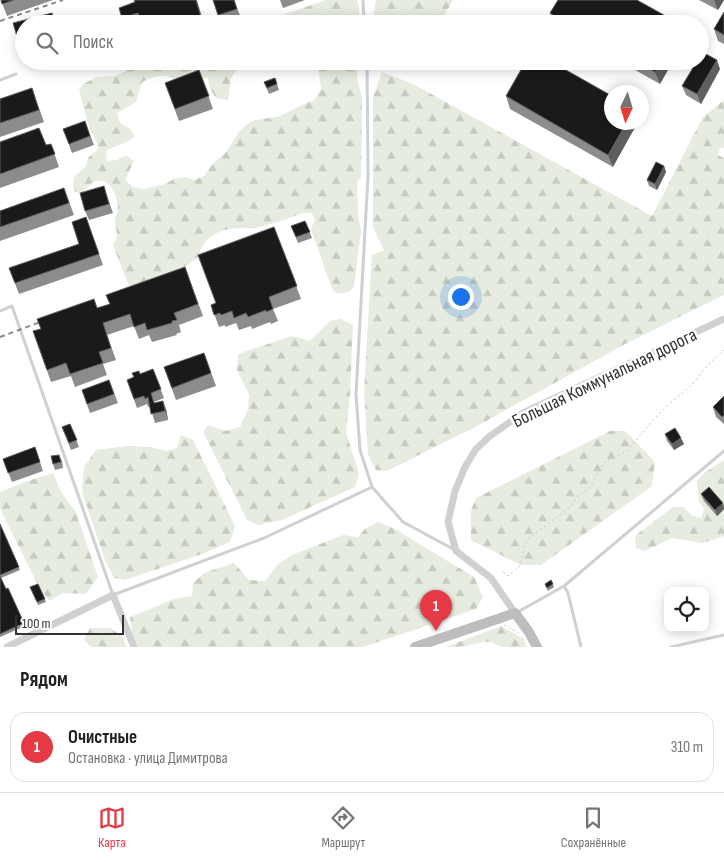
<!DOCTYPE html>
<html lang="ru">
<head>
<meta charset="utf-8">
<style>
  :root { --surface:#fff; --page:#f6f6f6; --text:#202124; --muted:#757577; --line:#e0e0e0; --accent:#e63946 }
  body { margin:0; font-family:"Sofia Sans Condensed",sans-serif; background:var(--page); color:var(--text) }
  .controls { position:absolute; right:15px; bottom:15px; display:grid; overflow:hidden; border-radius:10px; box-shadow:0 2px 12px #0003 }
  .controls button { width:45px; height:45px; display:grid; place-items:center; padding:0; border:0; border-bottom:1px solid var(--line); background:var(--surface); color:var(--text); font:25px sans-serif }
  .compass { position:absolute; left:604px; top:85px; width:45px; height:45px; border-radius:50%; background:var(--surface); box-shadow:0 2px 12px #0003; rotate:184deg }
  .scale { position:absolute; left:15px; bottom:12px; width:109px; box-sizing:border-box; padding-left:5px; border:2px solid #333; border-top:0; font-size:14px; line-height:18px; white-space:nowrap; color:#333; -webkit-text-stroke:4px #fff; paint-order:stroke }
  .you { position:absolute; left:460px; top:296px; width:18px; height:18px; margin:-12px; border:4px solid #fff; border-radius:50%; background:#1a73e8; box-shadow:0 0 0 8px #1a73e833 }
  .badge { display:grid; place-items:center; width:32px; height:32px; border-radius:50%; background:var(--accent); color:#fff; font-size:16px; font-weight:700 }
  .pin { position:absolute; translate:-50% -41px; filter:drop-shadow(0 1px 2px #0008) }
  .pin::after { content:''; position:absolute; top:26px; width:18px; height:15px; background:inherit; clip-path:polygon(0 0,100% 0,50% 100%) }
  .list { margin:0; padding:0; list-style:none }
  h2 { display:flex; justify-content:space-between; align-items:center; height:65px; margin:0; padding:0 20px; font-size:21px }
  h2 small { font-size:16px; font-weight:400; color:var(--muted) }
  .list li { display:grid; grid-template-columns:32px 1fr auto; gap:15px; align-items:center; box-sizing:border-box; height:70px; margin:0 10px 10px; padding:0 10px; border:1px solid var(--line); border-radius:15px }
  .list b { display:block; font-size:19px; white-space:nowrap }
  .list p { margin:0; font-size:16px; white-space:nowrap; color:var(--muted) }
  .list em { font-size:16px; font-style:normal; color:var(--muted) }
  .icon { flex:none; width:28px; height:28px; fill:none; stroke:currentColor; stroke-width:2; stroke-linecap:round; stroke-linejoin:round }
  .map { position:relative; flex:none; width:724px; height:647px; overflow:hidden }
  .search { position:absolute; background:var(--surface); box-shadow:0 2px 12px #0003; left:15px; right:15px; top:15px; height:55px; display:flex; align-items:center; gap:12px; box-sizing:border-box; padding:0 18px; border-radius:28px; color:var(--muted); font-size:19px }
  .sheet { height:145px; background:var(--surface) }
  nav { display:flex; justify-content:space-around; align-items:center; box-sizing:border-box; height:70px; border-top:1px solid var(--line); background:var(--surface); font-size:14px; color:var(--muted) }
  nav a { display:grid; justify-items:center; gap:2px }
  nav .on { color:var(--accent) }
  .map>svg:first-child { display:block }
  .forest { fill:url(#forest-firs) }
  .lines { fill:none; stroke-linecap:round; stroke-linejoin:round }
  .path { stroke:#cdcdcd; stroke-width:1; stroke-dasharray:2.5 2.5; stroke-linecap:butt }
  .lane { stroke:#d0d0d0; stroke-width:3 }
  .street { stroke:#d0d0d0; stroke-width:7 }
  .secondary { stroke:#bdbdbd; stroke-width:10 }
  .rail { stroke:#888; stroke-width:2; stroke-dasharray:5 4; stroke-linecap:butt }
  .wall { fill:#8c8c8c }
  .shaded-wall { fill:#5f5f5f }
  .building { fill:#1a1a1a; stroke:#5f5f5f }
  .labels { text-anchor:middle; stroke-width:5; stroke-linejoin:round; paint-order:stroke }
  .street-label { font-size:19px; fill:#333; stroke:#fff }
</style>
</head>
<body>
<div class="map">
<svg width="724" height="647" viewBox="0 0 724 647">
  <defs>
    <pattern id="forest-firs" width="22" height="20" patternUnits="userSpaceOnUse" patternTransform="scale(1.25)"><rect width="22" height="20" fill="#e6ecdf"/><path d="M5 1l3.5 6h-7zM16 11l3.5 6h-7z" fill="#c6cbc0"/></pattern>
  </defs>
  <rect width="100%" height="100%" fill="#fff"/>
  <!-- forest -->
  <path class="forest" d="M326,0H357L359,7V24H274L280,23L285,14Z
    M376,0H453L439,24H372Z
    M167,61H241L231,78L228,100L216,98L210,89L208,78C198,77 193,80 184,80C177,80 172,77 165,76C157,75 149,79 142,82L136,102L117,113L120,123L129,128L135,136C126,144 116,145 106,151L107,161L117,160L126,155L134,161L125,180L133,187L144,189L165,184L174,179L185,177L194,180L204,176L212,165L227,151L238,133L246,125L255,120L277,117L315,99L321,89L319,72L316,61H358L357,80L362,96L361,178L357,181L358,215L361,230L354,287C347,293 343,295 334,292L331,286L311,229L315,219L311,213H304C288,218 271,225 255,228C250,229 244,228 239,228C219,229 203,237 198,257L176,274L134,289L128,284L113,245C121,233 114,231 115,219C116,215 118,212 118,208C118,196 108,173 92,183C88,185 84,191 81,194L74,191L73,184L74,177L86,166L88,158L99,148L88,124L79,90L83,84L97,77L116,76L128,70L152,68Z
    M382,72L413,84L652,216L703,117L724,100V148H720L718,155L724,158V295L625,344L477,426L387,471L376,470L368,455L364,391L372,255L384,250L373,228V97Z
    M341,319L353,325L350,394L346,432L359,474L355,487L282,520L258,525L247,520L203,432L208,425L225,431L240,427L248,410L249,395L237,370L238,354L292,336L310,341L330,321Z
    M610,431H625L655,462L652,486L541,565H521L471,540V511L476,498Z
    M181,435L193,440L235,526L230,542L202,554L125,580L114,578L105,560L82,492L84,467L96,450L127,446L150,447L166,451L177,448Z
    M724,460V536L703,543L672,538L645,551L636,548L635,536L673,507H684L691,515L701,518L704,509L699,501L697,481L704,473Z
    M53,473L61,492L76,512L98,577L86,594L63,593L49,601L39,587L3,515L0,507V492L25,482Z
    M378,522L395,529L474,577L483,597L476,609L363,647H137L132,632L130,617L174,599L192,596L193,583L204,573L234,563L249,580L265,581L277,565L292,555L343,535L358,537L365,529Z
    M501,626L524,639L526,647H502L491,642H483L461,647H446Z
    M90,628H110L123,637L126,647H91L84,640Z"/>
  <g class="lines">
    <!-- path -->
    <path class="path" d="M503,572L508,576L519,567L527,540L570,507L578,496L590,488L597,474L606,461L627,451L653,420L671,402L692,385L704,369L724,350
      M504,625L519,633"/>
    <!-- lane -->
    <path class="lane" d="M363,0L364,24
      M367,61L368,176L356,394L360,450L372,487L403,522L455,550
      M0,80L16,74
      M0,311L12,306L113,595L264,538L372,487
      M564,586L568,593L581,647
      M516,613L564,586L724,451
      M671,647L724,635"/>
    <!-- street -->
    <path class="street" d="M515,613L491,578L456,551L448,522L455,491L465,467L476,449L490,436L523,413L724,319
      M7,647L113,595L134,647"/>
    <!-- secondary -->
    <path class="secondary" d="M415,647L515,613L529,632L537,647"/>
    <!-- rail -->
    <path class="rail" d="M0,21L63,0
      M0,337L51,318"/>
  </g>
  <!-- wall -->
  <path class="wall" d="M1,0H53L7,16Z
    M197,0L204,24H124L119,8L135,2Z
    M213,0H234L241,18L224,24H221Z
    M280,0H305L283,8Z
    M699,0H724L718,10Z
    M724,12V44L718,41L714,29Z
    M550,13L680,24H554Z
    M24,24V52L22,53L18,40Z
    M619,61H673L660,84Z
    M720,69L701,104L686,95L682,86Z
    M199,70L213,109L179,121L165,83Z
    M275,78L279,90L269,94L264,82Z
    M32,88L44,122L0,137V99Z
    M506,96H612L613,167L510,109Z
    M85,121L94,145L72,153L63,129Z
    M0,142L46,145L51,144L59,167L0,188Z
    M664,166L666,172L657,190L649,186L647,180Z
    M64,188L74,215L0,241V211Z
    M107,196L113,213L89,220L85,211Z
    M86,217L103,265L19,294L9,268L79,244Z
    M305,221L312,238L298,243L291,226Z
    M274,227L301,299L273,309L278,321L271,324L270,322L252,329L251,326L239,330L236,323L225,327V325L219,327L211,305L216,303Z
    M185,267L203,316L179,325L181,332L176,334L177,335L152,342L149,335L139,339L134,326L107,335L116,360L103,364L107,375L75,387L71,376L51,382L33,331L110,304Z
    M204,353L216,386L176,400L164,367Z
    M153,369L164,398L154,402V403L166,409L168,420L155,423L150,406L148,407L147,404L137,408L127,380Z
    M109,380L118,403L90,413L82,390Z
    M724,396V424L716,417L713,407Z
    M70,424L79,447L71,450L62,427Z
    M665,434L684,444L674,450L667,441Z
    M35,447L43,471L12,482L3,459Z
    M59,455L62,461L63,468L55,470L53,464Z
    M701,494L723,503L724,509L717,516L704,501Z
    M0,524L20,570L1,578L6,589L8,588L25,626L0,637Z
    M551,580L554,587L548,591L545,584Z
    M38,584L46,602L38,605L30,587Z"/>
  <!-- shaded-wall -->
  <path class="shaded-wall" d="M714,0H724L718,10Z
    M717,60L720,69L701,104L697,94Z
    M661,61H673L660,84L655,72Z
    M627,122H638L613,167L608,155Z
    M664,166L666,172L657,190L655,184Z
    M163,401L166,409L168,420L165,411Z
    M681,438L684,444L674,450L672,444Z
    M723,503L724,509L717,516L715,510Z"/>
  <!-- building -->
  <path class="building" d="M1,0H14L2,4Z
    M134,0H196L203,24H141L138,13L122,18L119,8L135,2Z
    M213,0H234L237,9L218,15Z
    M558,0H637L680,24H569L550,13Z
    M724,12V35L714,29Z
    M52,13L53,17L60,16L61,24H24V39L18,40L13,23Z
    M702,52L717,60L697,94L682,86L697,61H700V55Z
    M526,61H550L612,96V122H627L608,155L506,96Z
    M636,61H661L655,72Z
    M199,70L209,96L175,109L165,83Z
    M275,78L277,84L267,88L264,82Z
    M32,88L39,110L0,123V99Z
    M85,121L90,136L69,144L63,129Z
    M39,128L46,145L51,144L55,154L0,174V142Z
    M656,162L664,166L655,184L647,180Z
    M104,186L109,204L85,211L80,193Z
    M64,188L69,203L0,227V211Z
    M86,217L99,254L15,283L9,268L79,244L72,222Z
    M305,221L310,232L296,237L291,226Z
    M274,227L297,286L269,297L273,309L266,312V310L248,317L246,313L234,318L232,311L221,315L220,313L214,315L211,305L216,303L198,255Z
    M185,267L198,304L174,313L177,320L172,321V323L147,330L145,323L134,327L130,314L103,323L111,348L99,352L103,363L70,374L66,363L47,370L33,331L41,329L37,319L94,299L97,308L110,304L106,295Z
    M204,353L211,373L172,388L164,367Z
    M153,369L161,389L151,393L154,403L163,401L165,411L151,414L148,397L145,399L144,396L134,399L127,380L134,377L132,373L139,371L140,374Z
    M109,380L114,394L87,404L82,390Z
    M724,396V415L722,417L713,407Z
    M70,424L77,440L69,443L62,427Z
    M675,428L681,438L672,444L665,434Z
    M35,447L40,462L8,473L3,459Z
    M59,455L61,462L53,464L51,456Z
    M709,487L723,503L715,510L701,494Z
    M0,524L19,567L0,575Z
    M0,576L6,589L8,588L24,623L0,634Z
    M551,580L553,584L547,588L545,584Z
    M38,584L45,599L37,602L30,587Z"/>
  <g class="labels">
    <!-- street labels -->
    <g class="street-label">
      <text transform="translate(604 377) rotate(-26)" y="7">Большая Коммунальная дорога</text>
    </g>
  </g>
</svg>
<div class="controls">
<button><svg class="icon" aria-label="locate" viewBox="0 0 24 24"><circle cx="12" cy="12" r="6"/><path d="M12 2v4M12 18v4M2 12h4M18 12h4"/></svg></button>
</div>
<svg class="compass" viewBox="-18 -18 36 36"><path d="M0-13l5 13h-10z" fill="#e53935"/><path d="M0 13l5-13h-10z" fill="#757577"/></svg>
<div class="scale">100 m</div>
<div class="you"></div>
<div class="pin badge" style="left:436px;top:631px">1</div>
<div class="search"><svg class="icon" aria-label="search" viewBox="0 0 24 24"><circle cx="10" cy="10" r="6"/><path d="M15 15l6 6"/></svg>Поиск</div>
</div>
<section class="sheet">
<h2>Рядом<small></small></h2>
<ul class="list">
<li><span class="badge">1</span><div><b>Очистные</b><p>Остановка · улица Димитрова</p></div><em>310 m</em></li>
</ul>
</section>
<nav>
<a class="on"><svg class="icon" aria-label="map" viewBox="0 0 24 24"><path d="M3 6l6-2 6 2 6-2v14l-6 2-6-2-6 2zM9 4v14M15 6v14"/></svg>Карта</a>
<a><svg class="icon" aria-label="directions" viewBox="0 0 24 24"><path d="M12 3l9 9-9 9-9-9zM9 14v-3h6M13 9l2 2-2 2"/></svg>Маршрут</a>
<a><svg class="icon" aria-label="saved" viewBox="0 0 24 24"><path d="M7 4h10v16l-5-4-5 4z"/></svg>Сохранённые</a>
</nav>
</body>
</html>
